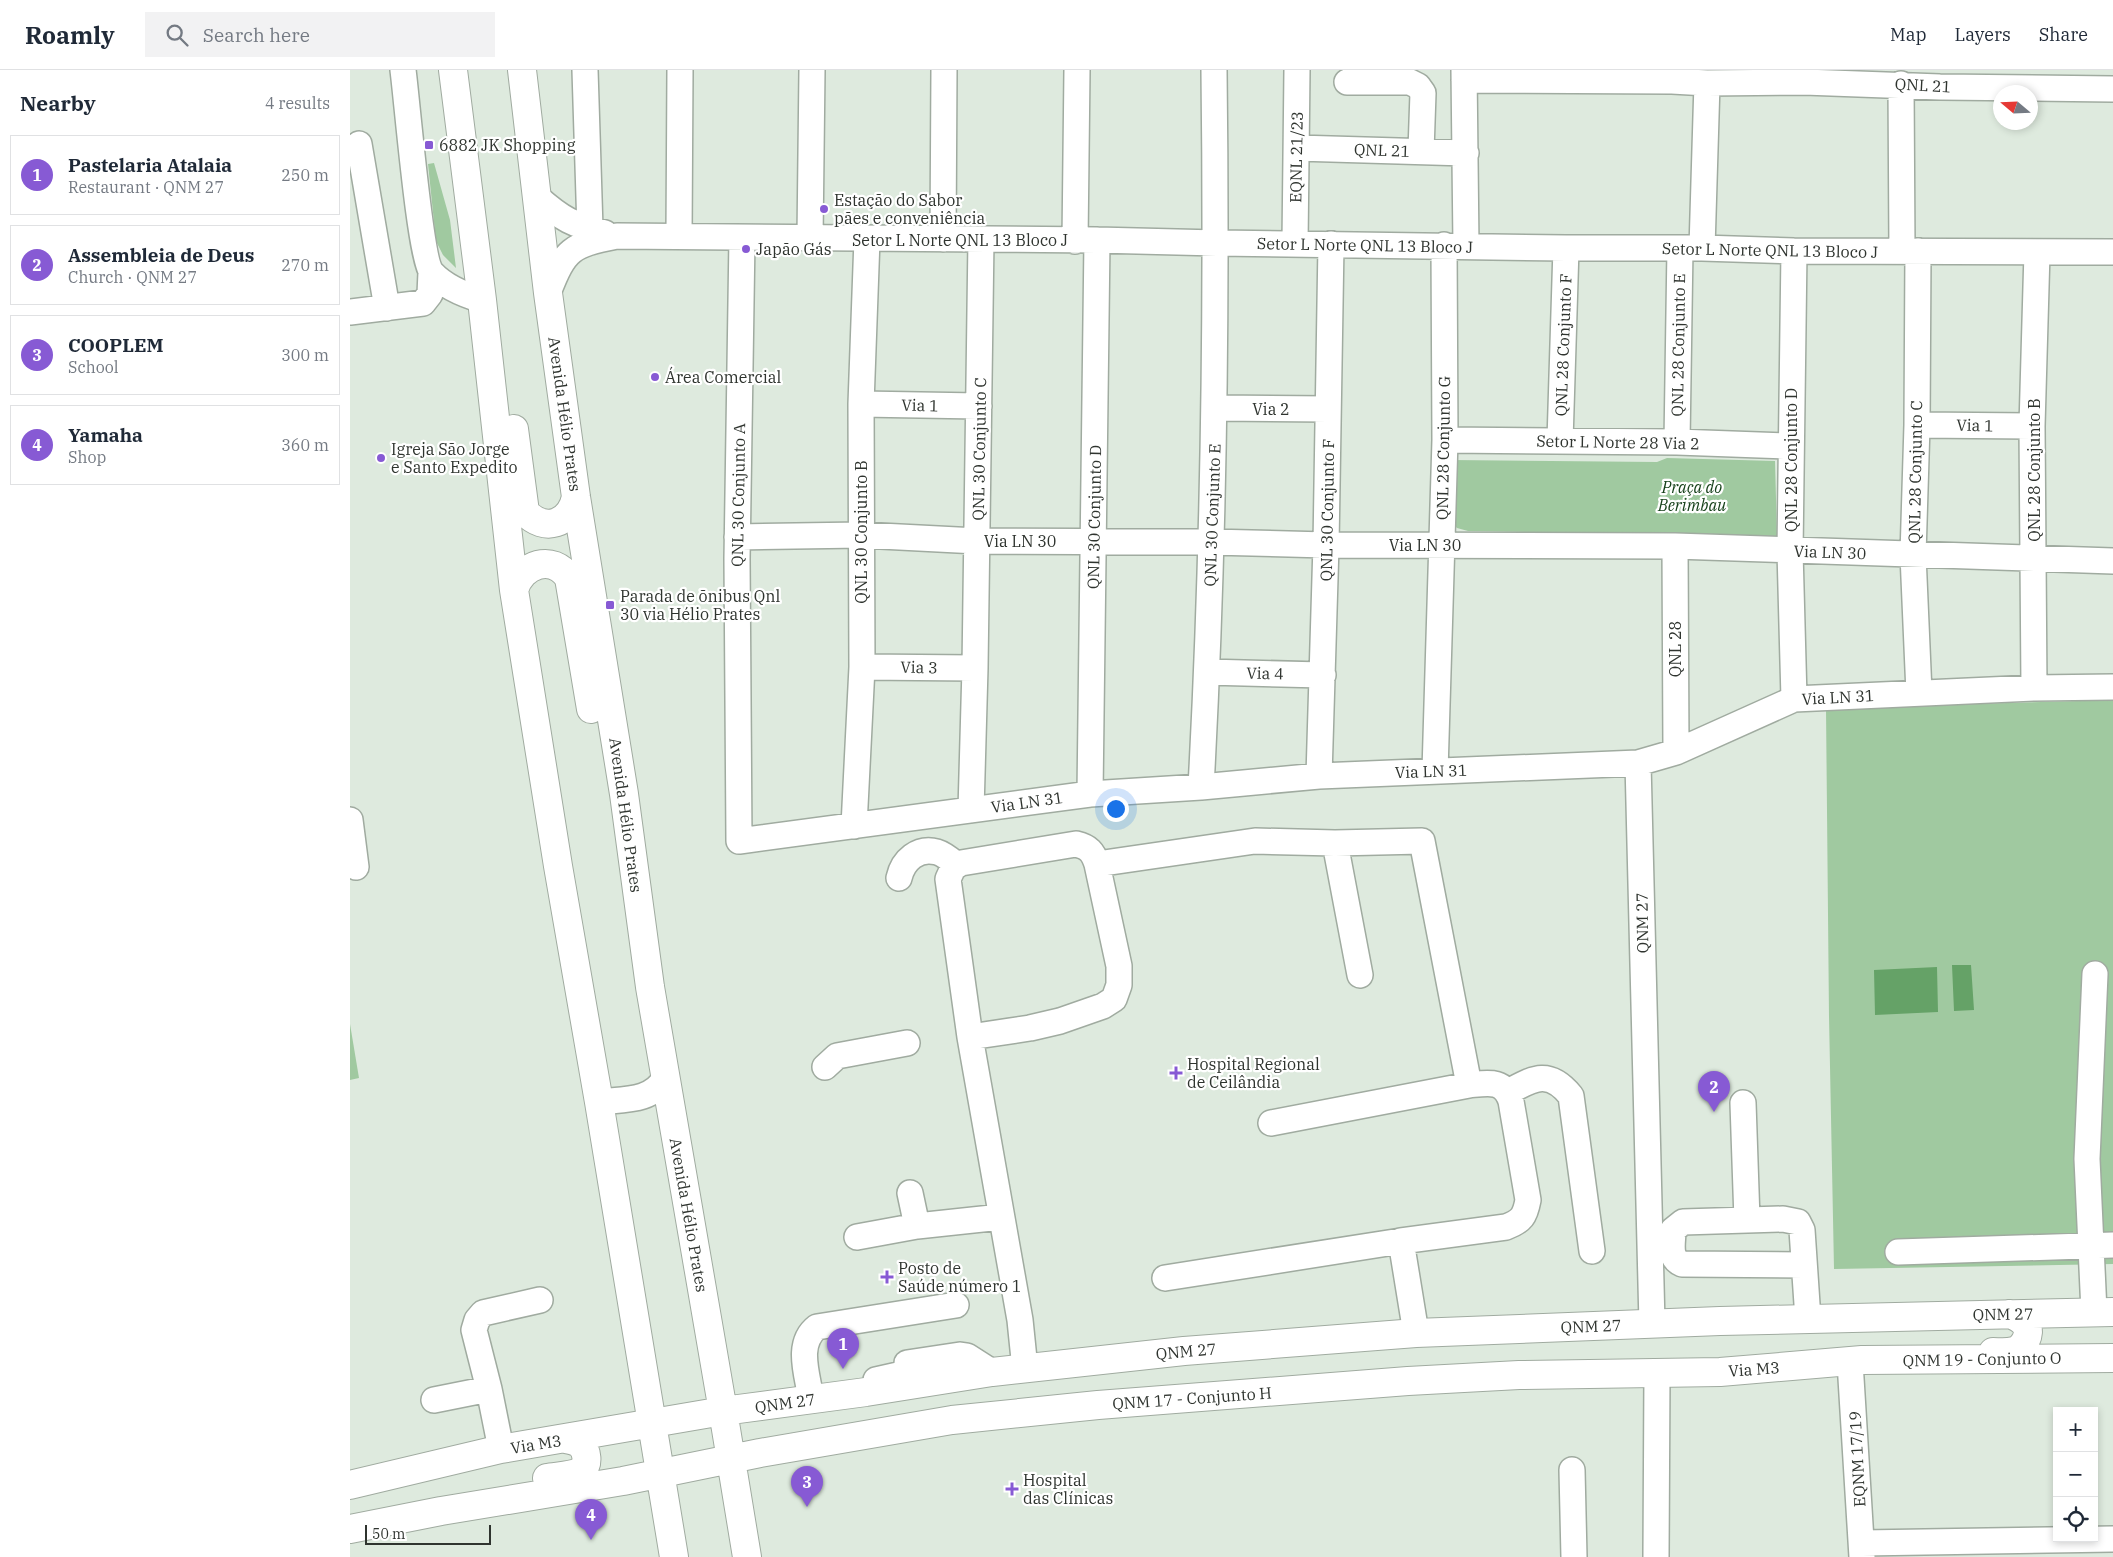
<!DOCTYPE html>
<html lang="en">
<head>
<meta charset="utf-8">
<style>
  :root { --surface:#fff; --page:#f2f2f3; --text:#1f2937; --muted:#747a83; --line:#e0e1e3; --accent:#875ad4 }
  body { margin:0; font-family:"IBM Plex Serif",serif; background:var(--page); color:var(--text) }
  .controls { position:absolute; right:15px; bottom:15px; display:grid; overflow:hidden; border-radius:0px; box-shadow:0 2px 8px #0003 }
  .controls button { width:45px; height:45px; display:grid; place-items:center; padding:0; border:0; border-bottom:1px solid var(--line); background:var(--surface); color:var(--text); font:25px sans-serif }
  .compass { position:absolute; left:1643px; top:15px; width:45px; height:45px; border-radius:50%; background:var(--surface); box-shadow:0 2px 8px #0003; rotate:289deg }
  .scale { position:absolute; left:15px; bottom:12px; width:126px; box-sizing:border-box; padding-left:5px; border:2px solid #2f342f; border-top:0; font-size:14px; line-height:18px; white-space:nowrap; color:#2f342f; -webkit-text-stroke:4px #fff; paint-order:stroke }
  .you { position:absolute; left:765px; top:738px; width:18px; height:18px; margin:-12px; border:4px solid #fff; border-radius:50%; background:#1a73e8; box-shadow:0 0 0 8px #1a73e833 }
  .badge { display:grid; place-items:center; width:32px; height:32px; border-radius:50%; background:var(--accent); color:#fff; font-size:16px; font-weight:700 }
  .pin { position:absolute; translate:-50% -41px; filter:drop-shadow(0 1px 2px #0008) }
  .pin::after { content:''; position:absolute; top:26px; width:18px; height:15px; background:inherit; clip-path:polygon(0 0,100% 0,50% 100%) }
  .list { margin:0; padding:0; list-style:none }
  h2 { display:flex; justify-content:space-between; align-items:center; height:65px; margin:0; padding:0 20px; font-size:21px }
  h2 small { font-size:16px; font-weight:400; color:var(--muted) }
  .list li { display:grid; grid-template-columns:32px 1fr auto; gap:15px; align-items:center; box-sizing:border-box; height:80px; margin:0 10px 10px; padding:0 10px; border:1px solid var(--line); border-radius:0px }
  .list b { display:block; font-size:19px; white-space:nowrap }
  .list p { margin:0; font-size:16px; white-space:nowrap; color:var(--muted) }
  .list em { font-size:16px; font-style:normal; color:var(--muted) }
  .icon { flex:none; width:28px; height:28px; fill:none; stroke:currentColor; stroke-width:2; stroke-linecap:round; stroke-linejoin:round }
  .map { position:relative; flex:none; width:1763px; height:1487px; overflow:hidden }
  header { display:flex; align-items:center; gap:30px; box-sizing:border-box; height:70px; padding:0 25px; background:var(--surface); border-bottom:1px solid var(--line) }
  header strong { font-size:24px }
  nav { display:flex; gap:28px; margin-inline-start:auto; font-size:18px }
  .search { width:350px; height:45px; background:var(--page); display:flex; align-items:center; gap:12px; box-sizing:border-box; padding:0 18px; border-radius:0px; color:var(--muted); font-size:19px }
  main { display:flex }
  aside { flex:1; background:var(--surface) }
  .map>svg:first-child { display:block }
  .green { fill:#a0c9a0 }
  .water { fill:#65a267 }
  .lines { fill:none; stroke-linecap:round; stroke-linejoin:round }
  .minor-casing { stroke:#a0aba0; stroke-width:28 }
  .major-casing { stroke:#a0aba0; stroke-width:30 }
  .minor { stroke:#fff; stroke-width:25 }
  .major { stroke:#fff; stroke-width:28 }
  .poi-dot { fill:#875ad4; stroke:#fff; stroke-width:2 }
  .labels { text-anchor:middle; stroke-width:4.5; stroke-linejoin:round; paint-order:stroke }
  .street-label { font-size:16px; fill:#2f342f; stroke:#fff }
  .poi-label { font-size:16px; fill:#2f342f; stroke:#fff; text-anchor:start }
  .park-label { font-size:16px; font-style:italic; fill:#16411a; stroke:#fff }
</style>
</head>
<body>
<header>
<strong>Roamly</strong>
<div class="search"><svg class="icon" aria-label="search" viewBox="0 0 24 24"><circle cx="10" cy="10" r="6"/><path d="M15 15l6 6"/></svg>Search here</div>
<nav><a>Map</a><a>Layers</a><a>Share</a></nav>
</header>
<main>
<aside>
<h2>Nearby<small>4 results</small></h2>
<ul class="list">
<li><span class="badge">1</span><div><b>Pastelaria Atalaia</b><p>Restaurant · QNM 27</p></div><em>250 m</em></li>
<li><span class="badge">2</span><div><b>Assembleia de Deus</b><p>Church · QNM 27</p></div><em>270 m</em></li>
<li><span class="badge">3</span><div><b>COOPLEM</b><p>School</p></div><em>300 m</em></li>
<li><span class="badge">4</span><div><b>Yamaha</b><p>Shop</p></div><em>360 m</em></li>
</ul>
</aside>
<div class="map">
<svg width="1763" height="1487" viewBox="0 0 1763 1487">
  <rect width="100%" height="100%" fill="#deeade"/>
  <!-- green -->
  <path class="green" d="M84,93L100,150L106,198L93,185L86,171L78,94Z
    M1317,388L1425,391L1427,466L1118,461L1107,458L1103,454L1100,390L1307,392Z
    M1763,630V1194L1484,1199L1479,946L1476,638Z
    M0,954L9,1008L0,1010Z"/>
  <!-- water -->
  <path class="water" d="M1602,895H1621L1624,940L1604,941Z
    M1587,897L1588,942L1525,945L1524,900Z"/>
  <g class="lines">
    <defs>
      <path id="minor" d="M53,0C57,30 70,189 82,203C95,217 115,225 132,230
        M235,0L240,159
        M1114,0L1116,176
        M1114,10L1322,11L1357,13L1454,12L1590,17L1763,19
        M997,12H1060L1068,16L1073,23L1071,81
        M1551,14L1552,181
        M9,74L37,238
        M947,78L1116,83
        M187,127C213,150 222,154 255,163
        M329,166L330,0
        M392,168L387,489L389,771L740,724L851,717L969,706L1288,693L1326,682L1444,629L1684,618L1763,617
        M460,168L462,0
        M593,169L594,0
        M725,171L727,0
        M945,173L947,0
        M1352,178L1357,13
        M1444,181L1440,481L1444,629
        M1568,181L1567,355L1563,485L1569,623
        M198,223C215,179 221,175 267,166L747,170L867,173L1216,178H1352L1444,181L1763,182
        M0,242L73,233L80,224L81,202
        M511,334L629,336
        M865,338L978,339
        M1567,355L1682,356
        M1095,370L1327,372L1440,376
        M1210,371L1216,178
        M1327,372L1330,178
        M387,467L511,465L627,471L861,472L976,475L1325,476L1763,491
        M1325,476L1326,682
        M512,597L625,598
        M857,602L973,605
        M1684,618L1682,356L1687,182
        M1288,693L1302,1254
        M1085,701L1095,370L1094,175
        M969,706L976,475L981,174
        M851,717C864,478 867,239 864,0
        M740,724L747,170
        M621,740L625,598L631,169
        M0,750L6,797
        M504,756L512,597L511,334L517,169
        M985,773L1010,905
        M726,774C739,777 743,782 747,794L769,896V915L764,929L753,936L710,951L680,958L620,967L598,809L603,798L611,793Z
        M747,794L905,771L985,773L1072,771L1119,1015
        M549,808C553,790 568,777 587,782C594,784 601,790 607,795
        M620,967L670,1250L675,1299
        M475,997L487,986L557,973
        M1158,1022C1184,1008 1199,999 1221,1026L1242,1181
        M249,1032C273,1029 302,1032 315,1008
        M1393,1033L1397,1150
        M921,1053L1119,1015C1138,1013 1154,1009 1161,1031L1178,1130C1175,1146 1172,1151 1156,1157L1051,1171L1066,1263
        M560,1123L567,1156
        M507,1167L567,1156L651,1147
        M1548,1182L1763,1175
        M1454,1195L1332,1194C1318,1188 1323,1173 1323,1160L1333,1152L1433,1149L1448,1152L1452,1160L1458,1249
        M815,1208L1051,1171
        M1744,1242L1737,1089L1745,904
        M1500,1292L1512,1487
        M526,1310L557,1303V1293L610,1285L617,1286L642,1302
        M139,1319L124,1260L127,1250L133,1243L190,1230
        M461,1329C458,1306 445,1274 467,1257L606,1235
        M84,1330L139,1319L151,1379
        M1222,1400L1224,1487
        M1512,1473L1763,1469
        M1306,1487L1307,1303"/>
      <path id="major" d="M103,0L132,230L164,520L208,796L249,1032L324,1487
        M172,0L198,223L226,427L274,724L300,917L373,1341L397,1487
        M164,359L175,442C195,463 220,454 226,427
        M164,520C171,494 203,483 219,508L241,639
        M1643,1282C1649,1282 1657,1283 1664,1281C1673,1279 1682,1264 1676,1255C1672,1249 1666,1246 1659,1244
        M197,1408C207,1406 225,1406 232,1400C239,1394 237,1381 231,1375C227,1371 221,1370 216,1369
        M0,1415L151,1379L373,1341L516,1322L642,1302L834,1281L1066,1263L1370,1251L1763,1242
        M0,1459L91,1441L273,1411L410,1383L602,1350L748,1335L1058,1311L1169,1305L1370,1302L1512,1290L1763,1288"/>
    </defs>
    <!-- minor casing -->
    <use href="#minor" class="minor-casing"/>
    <!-- major casing -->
    <use href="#major" class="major-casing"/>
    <!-- minor -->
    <use href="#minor" class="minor"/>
    <!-- major -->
    <use href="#major" class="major"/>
  </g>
  <!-- markers -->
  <g class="poi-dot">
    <rect x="74" y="70" width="10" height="10" rx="2.5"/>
    <circle cx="474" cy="139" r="5"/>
    <circle cx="396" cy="179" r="5"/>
    <circle cx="305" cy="307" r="5"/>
    <circle cx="31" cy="388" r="5"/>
    <rect x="255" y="530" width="10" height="10" rx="2.5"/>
    <path d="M823.5 995.5h5v5h5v5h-5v5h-5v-5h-5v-5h5z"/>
    <path d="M534.5 1199.5h5v5h5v5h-5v5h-5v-5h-5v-5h5z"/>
    <path d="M659.5 1411.5h5v5h5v5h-5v5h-5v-5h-5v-5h5z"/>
  </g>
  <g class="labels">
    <!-- street labels -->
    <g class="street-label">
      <text transform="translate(1573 15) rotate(3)" y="6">QNL 21</text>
      <text transform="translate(1032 80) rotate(2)" y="6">QNL 21</text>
      <text transform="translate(946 87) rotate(-89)" y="6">EQNL 21/23</text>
      <text x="610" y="176">Setor L Norte QNL 13 Bloco J</text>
      <text transform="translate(1015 175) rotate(1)" y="6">Setor L Norte QNL 13 Bloco J</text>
      <text transform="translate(1420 180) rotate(1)" y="6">Setor L Norte QNL 13 Bloco J</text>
      <text transform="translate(1213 275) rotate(-88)" y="6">QNL 28 Conjunto F</text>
      <text transform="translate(1328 275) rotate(-89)" y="6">QNL 28 Conjunto E</text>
      <text transform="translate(570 335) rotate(1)" y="6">Via 1</text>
      <text x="921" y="345">Via 2</text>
      <text transform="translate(215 344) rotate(82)" y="6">Avenida Hélio Prates</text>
      <text transform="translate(1625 355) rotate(1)" y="6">Via 1</text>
      <text transform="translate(1268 372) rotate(1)" y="6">Setor L Norte 28 Via 2</text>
      <text transform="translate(1093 378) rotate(-89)" y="6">QNL 28 Conjunto G</text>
      <text transform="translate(629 379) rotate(-89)" y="6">QNL 30 Conjunto C</text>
      <text transform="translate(1441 390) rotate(-90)" y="6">QNL 28 Conjunto D</text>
      <text transform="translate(1684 400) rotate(-90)" y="6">QNL 28 Conjunto B</text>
      <text transform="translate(1565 402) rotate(-89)" y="6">QNL 28 Conjunto C</text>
      <text transform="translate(388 425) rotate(-89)" y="6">QNL 30 Conjunto A</text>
      <text transform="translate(977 440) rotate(-89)" y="6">QNL 30 Conjunto F</text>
      <text transform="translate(862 445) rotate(-88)" y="6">QNL 30 Conjunto E</text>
      <text transform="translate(744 447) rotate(-89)" y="6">QNL 30 Conjunto D</text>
      <text transform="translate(511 462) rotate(-90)" y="6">QNL 30 Conjunto B</text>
      <text x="670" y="477">Via LN 30</text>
      <text x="1075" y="481">Via LN 30</text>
      <text transform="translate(1480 482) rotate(2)" y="6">Via LN 30</text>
      <text transform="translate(1325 579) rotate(-90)" y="6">QNL 28</text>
      <text transform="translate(569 597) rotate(1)" y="6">Via 3</text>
      <text transform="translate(915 603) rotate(1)" y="6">Via 4</text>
      <text transform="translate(1488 627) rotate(-3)" y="6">Via LN 31</text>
      <text transform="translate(1081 701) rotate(-2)" y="6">Via LN 31</text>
      <text transform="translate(677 732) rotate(-8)" y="6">Via LN 31</text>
      <text transform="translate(276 745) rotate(82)" y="6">Avenida Hélio Prates</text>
      <text transform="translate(1292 853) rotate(-91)" y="6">QNM 27</text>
      <text transform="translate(339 1145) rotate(80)" y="6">Avenida Hélio Prates</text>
      <text transform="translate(1653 1244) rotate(-1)" y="6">QNM 27</text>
      <text transform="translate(1241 1256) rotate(-2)" y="6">QNM 27</text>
      <text transform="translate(836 1281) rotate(-5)" y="6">QNM 27</text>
      <text transform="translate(1632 1289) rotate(-1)" y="6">QNM 19 - Conjunto O</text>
      <text transform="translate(1404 1299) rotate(-4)" y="6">Via M3</text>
      <text transform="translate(842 1328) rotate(-4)" y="6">QNM 17 - Conjunto H</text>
      <text transform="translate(435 1333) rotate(-8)" y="6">QNM 27</text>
      <text transform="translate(186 1374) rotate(-9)" y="6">Via M3</text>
      <text transform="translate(1507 1389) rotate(-93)" y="6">EQNM 17/19</text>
    </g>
    <!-- poi labels -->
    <g class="poi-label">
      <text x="89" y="81">6882 JK Shopping</text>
      <text x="484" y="136">Estação do Sabor<tspan x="484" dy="18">pães e conveniência</tspan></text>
      <text x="406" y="185">Japão Gás</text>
      <text x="315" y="313">Área Comercial</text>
      <text x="41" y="385">Igreja São Jorge<tspan x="41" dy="18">e Santo Expedito</tspan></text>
      <text x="270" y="532">Parada de õnibus Qnl<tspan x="270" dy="18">30 via Hélio Prates</tspan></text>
      <text x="837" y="1000">Hospital Regional<tspan x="837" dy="18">de Ceilândia</tspan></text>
      <text x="548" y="1204">Posto de<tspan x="548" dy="18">Saúde número 1</tspan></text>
      <text x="673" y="1416">Hospital<tspan x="673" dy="18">das Clínicas</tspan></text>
    </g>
    <!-- park labels -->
    <g class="park-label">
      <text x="1342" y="423">Praça do<tspan x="1342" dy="18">Berimbau</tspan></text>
    </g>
  </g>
</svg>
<div class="controls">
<button>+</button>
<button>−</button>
<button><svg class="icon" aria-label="locate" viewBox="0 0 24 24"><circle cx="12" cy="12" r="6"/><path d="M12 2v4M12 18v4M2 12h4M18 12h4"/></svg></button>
</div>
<svg class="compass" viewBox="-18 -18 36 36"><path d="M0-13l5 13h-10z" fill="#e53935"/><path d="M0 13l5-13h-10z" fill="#747a83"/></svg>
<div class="scale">50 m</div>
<div class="you"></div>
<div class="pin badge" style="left:493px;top:1299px">1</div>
<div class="pin badge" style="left:1364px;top:1042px">2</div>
<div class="pin badge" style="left:457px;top:1437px">3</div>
<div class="pin badge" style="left:241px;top:1470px">4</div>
</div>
</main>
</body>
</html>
